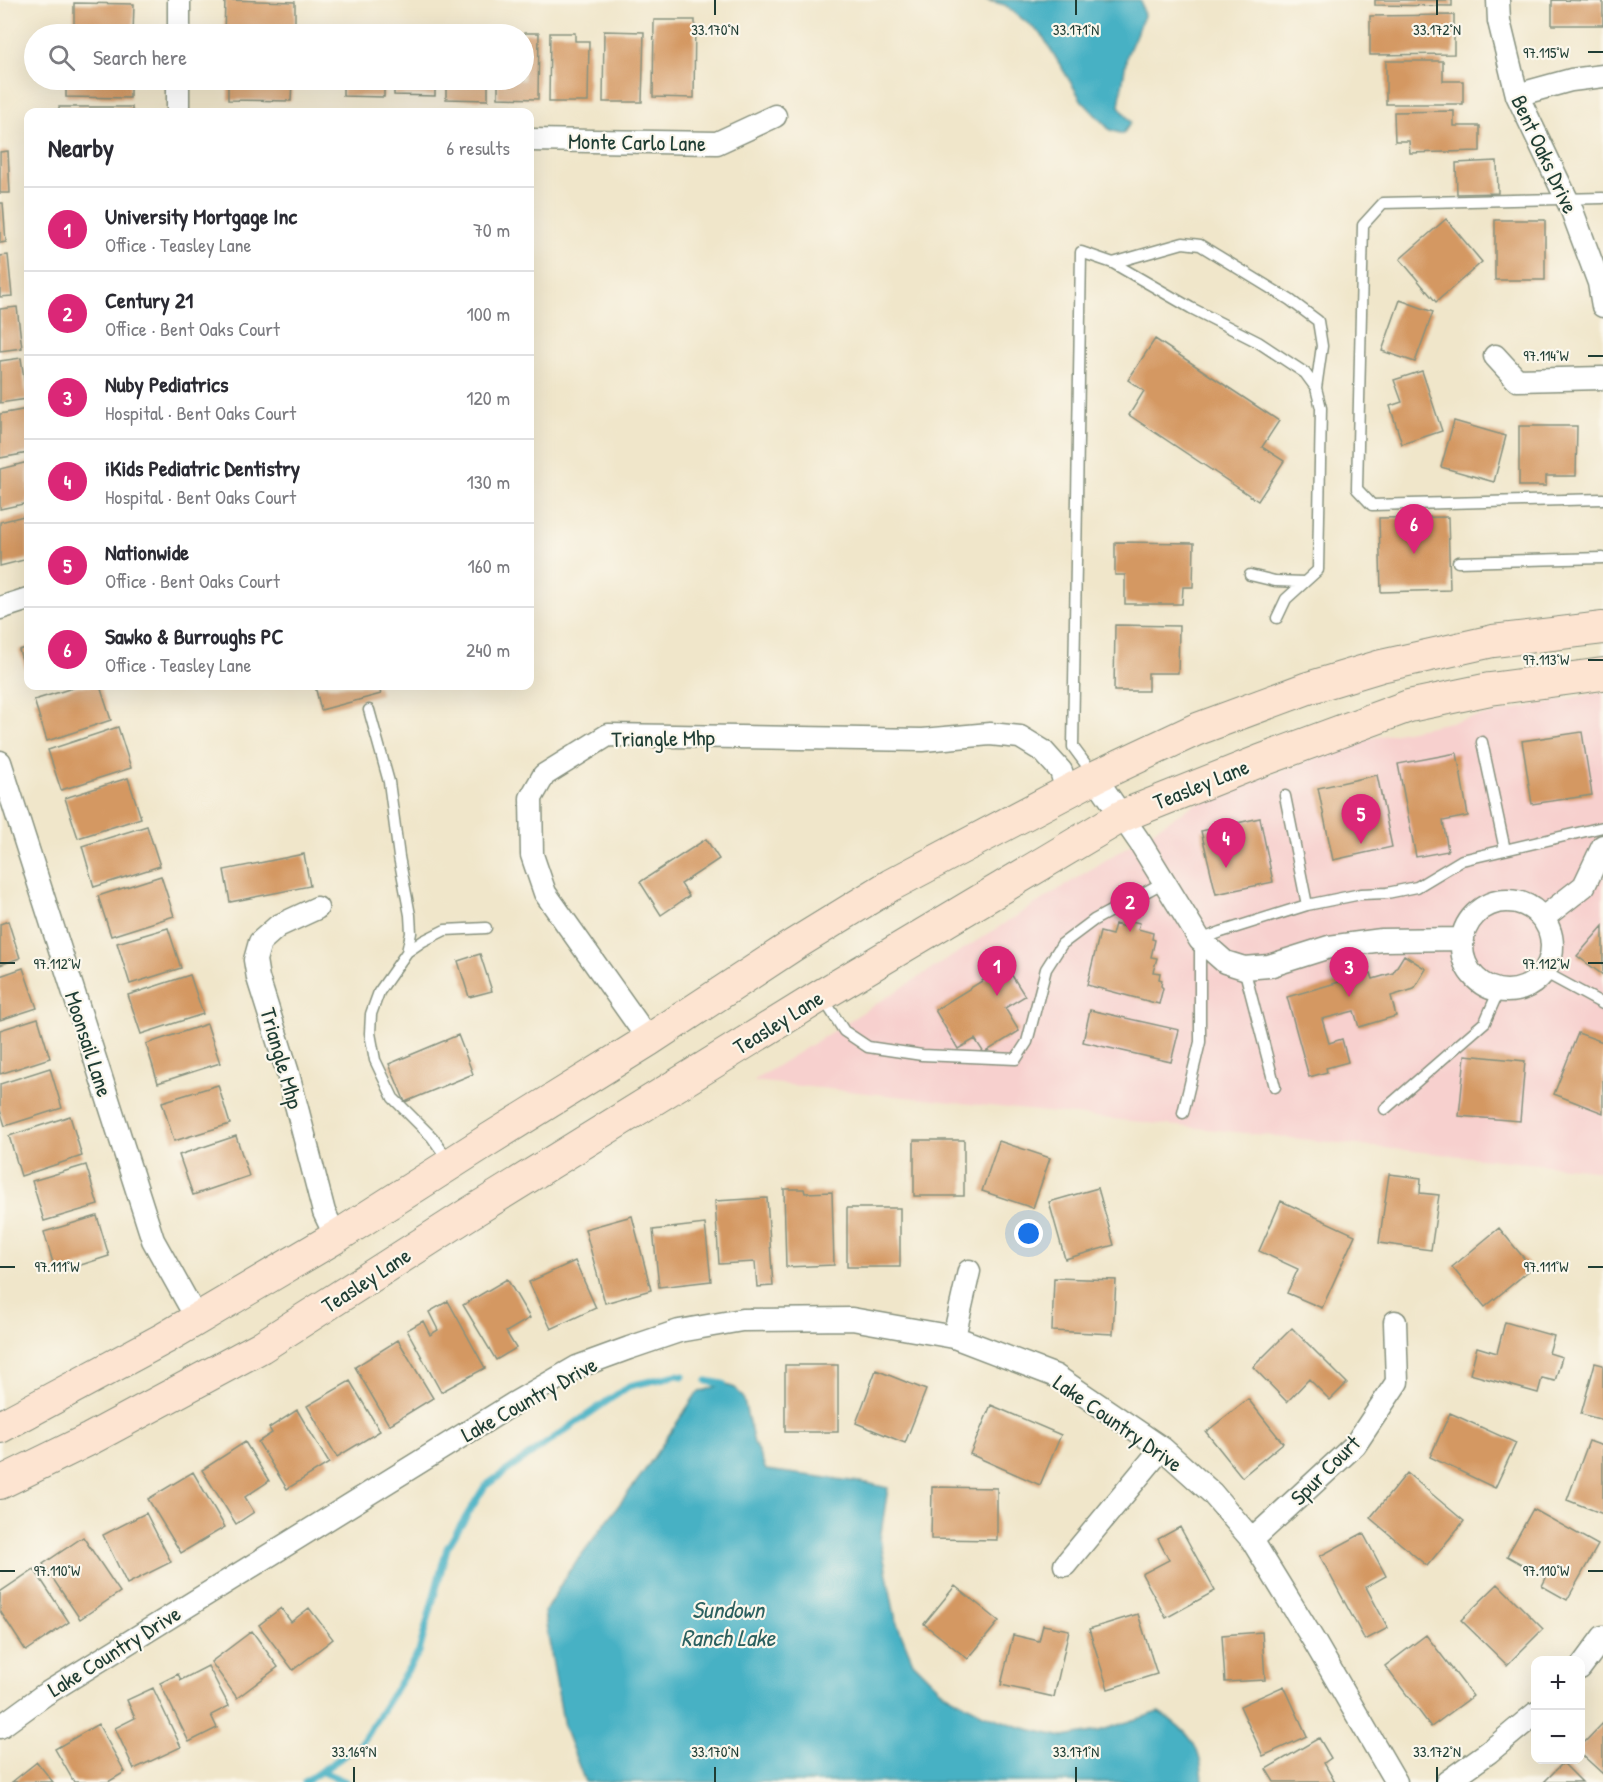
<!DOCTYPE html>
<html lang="en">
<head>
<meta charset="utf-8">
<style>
  :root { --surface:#fff; --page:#f7f7f7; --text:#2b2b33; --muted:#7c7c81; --line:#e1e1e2; --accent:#db2777 }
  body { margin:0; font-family:"Patrick Hand",sans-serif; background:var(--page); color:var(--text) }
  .controls { position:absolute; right:18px; bottom:18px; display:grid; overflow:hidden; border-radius:12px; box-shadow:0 6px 24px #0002 }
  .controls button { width:54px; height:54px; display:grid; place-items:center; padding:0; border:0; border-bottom:2px solid var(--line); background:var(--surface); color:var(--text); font:30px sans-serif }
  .you { position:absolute; left:1029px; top:1234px; width:21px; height:21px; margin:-15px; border:4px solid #fff; border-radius:50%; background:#1a73e8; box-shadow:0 0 0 9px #1a73e833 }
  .badge { display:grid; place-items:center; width:39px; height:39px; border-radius:50%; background:var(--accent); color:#fff; font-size:20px; font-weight:700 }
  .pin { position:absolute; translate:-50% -50px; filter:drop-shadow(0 2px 3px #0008) }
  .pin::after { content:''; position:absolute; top:32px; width:21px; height:18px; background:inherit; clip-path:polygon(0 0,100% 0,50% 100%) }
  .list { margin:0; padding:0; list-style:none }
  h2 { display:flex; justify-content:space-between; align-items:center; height:78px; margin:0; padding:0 24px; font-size:26px }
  h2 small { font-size:20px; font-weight:400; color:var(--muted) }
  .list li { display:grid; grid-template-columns:39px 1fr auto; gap:18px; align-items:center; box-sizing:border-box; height:84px; padding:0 24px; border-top:2px solid var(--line) }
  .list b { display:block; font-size:22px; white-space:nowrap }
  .list p { margin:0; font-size:20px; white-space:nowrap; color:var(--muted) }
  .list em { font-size:20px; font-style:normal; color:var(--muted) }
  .icon { flex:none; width:33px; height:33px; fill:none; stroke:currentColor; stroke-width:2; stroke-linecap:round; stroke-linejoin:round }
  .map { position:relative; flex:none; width:1603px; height:1782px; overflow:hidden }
  .search { position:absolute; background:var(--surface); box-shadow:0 6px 24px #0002; left:24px; top:24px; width:510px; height:66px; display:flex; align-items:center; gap:15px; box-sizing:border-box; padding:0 21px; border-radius:33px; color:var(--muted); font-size:22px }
  .panel { position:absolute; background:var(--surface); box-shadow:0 6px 24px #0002; left:24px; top:108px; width:510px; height:582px; border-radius:12px }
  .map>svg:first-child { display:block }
  .built { fill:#f7d0ce }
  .water { fill:#46b1c4; stroke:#32777c; stroke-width:1.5 }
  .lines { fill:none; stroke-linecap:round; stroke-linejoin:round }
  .stream { stroke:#46b1c4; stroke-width:7 }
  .building { fill:#d49862 }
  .lane-casing { stroke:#88927f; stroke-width:13 }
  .street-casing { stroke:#88927f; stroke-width:25 }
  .secondary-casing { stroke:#88927f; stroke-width:34 }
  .lane { stroke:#fff; stroke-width:10 }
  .street { stroke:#fff; stroke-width:22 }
  .secondary { stroke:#fde4d1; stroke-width:32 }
  .ticks { fill:none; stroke:#1f3d34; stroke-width:2 }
  .labels { text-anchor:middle; stroke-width:4.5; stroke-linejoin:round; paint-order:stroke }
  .street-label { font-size:22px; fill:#1f3d34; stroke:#fbf7ec }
  .water-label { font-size:24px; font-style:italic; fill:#2b605f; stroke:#fbf7ec }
  .ticks-label { font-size:15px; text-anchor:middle; fill:#1f3d34; stroke:#fbf7ec; stroke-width:4.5; stroke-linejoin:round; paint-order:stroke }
</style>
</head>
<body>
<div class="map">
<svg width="1603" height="1782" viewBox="0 0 1603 1782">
  <rect width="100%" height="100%" fill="#fbf7ec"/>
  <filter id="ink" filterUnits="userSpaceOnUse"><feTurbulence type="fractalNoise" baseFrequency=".0167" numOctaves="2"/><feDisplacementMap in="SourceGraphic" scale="12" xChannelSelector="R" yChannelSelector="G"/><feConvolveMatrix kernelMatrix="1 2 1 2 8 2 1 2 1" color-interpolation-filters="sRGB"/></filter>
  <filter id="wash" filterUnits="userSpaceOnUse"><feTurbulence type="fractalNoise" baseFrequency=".008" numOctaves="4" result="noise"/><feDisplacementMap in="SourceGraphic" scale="24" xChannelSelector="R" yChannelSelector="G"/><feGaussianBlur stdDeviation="1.35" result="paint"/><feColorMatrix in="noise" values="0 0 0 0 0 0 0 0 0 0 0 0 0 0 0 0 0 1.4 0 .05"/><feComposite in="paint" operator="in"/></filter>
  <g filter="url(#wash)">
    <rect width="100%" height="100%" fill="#f0e6ca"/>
    <!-- built -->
    <path class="built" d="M1596,693H1603V1171L753,1081L1195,804L1361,740Z"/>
    <!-- water -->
    <path class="water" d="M986,0H1141L1144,16L1127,55L1119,106L1131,122L1123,134L1110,130L1082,101L1042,35L1005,5Z
      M723,1384L735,1388L743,1397L754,1443L766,1470L867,1483L888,1488L880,1539L896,1621L913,1662L944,1693L983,1714L1020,1727L1063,1737L1099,1731L1159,1712C1189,1731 1201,1745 1203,1782H585L564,1727L544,1613L567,1574L643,1473L697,1393Z"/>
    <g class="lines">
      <!-- stream -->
      <path class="stream" d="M707,1381L723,1384
        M321,1771L346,1782
        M305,1782L360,1745L419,1652L447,1548L485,1486L629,1386L677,1375L683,1376"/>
    </g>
    <g id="blocks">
      <!-- building -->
      <path class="building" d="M225,0L295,2V34H224Z
        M1375,0H1452V6L1375,5Z
        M1552,0L1603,1V25H1552Z
        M74,3L134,4L133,34H74Z
        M1454,15V54L1370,55V16Z
        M654,20H695L694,98L653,97Z
        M344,31L385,32V34H344Z
        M604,31L644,32L642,102H603Z
        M395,32H436V34H395Z
        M524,33H539L538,99L498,98V80H524Z
        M550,33H575V41H589L588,102H549Z
        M1386,61H1443V81H1463V104H1386Z
        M66,80H130V98L66,97Z
        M228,80H292L291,101L228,100Z
        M343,80H384V97L343,96Z
        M394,80H435V96L394,95Z
        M446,80H488V100L446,99Z
        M59,107H132V112H59Z
        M1454,111V126H1480V151L1410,153L1409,141H1395L1394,112Z
        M8,151L10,193H0V152Z
        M1497,161L1498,193L1457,194L1456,163Z
        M0,203H3L6,242L0,243Z
        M1446,219L1482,262L1436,302L1400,259Z
        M1495,220H1545V280H1495Z
        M8,255L12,296L0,297V256Z
        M1400,300L1433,312L1415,362L1382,351Z
        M17,307L22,348L0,351V309Z
        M1155,339L1279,421L1262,447L1284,461L1258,501L1129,415L1144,391L1128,380Z
        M21,358L27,399L0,403V361Z
        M1422,371L1442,431L1402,444L1390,406L1402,402L1394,380Z
        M28,409V453L0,458V414Z
        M1454,421L1506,436L1494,482L1441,467Z
        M1519,426H1577L1576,476H1546V486H1519Z
        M28,462V503L0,509V469Z
        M28,515V559L0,566V522Z
        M1448,517L1450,590L1381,592L1379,518Z
        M1115,542L1194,543L1193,587H1183L1182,604H1125V575H1115Z
        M1115,625L1179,626L1178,673H1148V691H1114Z
        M28,647V680L19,650Z
        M79,686H100L111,720L47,741L34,700Z
        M315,686H378L381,694L321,710Z
        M118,727L131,768L61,790L48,750Z
        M1582,732L1592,795L1532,804L1522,741Z
        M1457,753L1468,816L1443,821L1448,851L1416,857L1398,764Z
        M1377,775L1392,847L1333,860L1318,788Z
        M128,778L141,818L78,838L65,798Z
        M1260,818L1273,882L1216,894L1201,831Z
        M147,826L160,866L94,887L82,846Z
        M706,839L719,859L681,884L689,896L661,915L640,882Z
        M304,854L310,886L230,902L224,870Z
        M161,876L174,916L111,936L98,896Z
        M1126,920L1140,923L1138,929L1153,933L1152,939L1155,940L1151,957L1157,958L1153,972L1160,973L1159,979L1162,980L1161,986L1163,988L1159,1004L1087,985L1100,932L1112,935L1115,924L1124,927Z
        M8,921L20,958L0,965V924Z
        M1603,926V975L1577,956Z
        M168,928L181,968L130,984L117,943Z
        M480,954L492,991L469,997L458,961Z
        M1404,955L1426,969L1414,989L1391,996L1396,1016L1359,1027L1354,1011L1322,1019L1329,1043L1342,1039L1348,1062L1326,1068L1327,1072L1309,1077L1287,997L1371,973L1373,979L1393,973Z
        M1006,966L1025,996L1005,1008L1019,1031L984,1053L975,1039L958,1049L935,1010Z
        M23,968L37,1008L0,1020V976Z
        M190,975L203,1014L141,1034L128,995Z
        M1090,1010L1179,1030L1171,1062L1083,1042Z
        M38,1018L50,1058L0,1074V1030Z
        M207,1024L220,1063L158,1083L146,1044Z
        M1578,1033L1603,1042V1113L1554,1094Z
        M458,1035L473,1074L405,1102L389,1064Z
        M1465,1055L1525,1061L1520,1121L1459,1116Z
        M50,1068L62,1108L5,1126L0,1110V1084Z
        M218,1085L230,1124L174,1141L162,1102Z
        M70,1116L82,1156L21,1176L9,1136Z
        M236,1136L249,1176L193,1195L179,1155Z
        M914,1140H964V1196H914Z
        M999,1141L1050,1158L1033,1208L982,1191Z
        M86,1165L98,1205L44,1221L32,1181Z
        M1389,1174L1421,1178L1420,1193L1439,1195L1431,1250L1379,1243Z
        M1098,1188L1114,1245L1065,1259L1049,1202Z
        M784,1189H804L805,1193L832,1192L834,1265L786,1267Z
        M767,1198L773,1286L757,1287L755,1262L719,1264L715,1201Z
        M1281,1201L1355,1235L1322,1308L1287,1293L1298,1269L1259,1251Z
        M847,1208H900V1267H847Z
        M97,1216L109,1256L56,1273L44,1232Z
        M632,1216L651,1290L605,1303L585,1229Z
        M705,1224L711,1281L659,1287L653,1230Z
        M1499,1228L1532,1268L1485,1307L1452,1267Z
        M575,1261L596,1308L551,1329L529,1282Z
        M1054,1278L1116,1280L1113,1334L1052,1331Z
        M507,1279L530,1318L506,1332L516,1348L496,1360L463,1305Z
        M448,1301L485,1368L441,1392L407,1330L423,1321L430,1335L438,1330L429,1312Z
        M1505,1322L1554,1336L1549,1353L1562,1357L1555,1381L1542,1378L1538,1393L1470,1374L1477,1347L1497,1353Z
        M1292,1328L1347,1383L1330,1400L1309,1379L1287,1402L1253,1367Z
        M398,1340L433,1398L389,1425L355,1367Z
        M1595,1363L1603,1365V1420L1581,1414Z
        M785,1365H838V1432H785Z
        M876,1370L926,1390L905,1443L856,1423Z
        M350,1381L380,1431L337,1457L307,1406Z
        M1248,1399L1283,1443L1242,1477L1206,1432Z
        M991,1405L1061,1435L1040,1485L970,1454Z
        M297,1410L329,1463L287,1489L258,1442L272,1433L269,1428Z
        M1450,1413L1516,1443L1495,1488L1430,1457Z
        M1589,1441L1603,1446V1514L1567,1500Z
        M245,1442L269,1481L245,1497L254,1512L236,1524L202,1470Z
        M193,1472L225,1527L181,1553L148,1499Z
        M1407,1473L1464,1521L1427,1566L1370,1518Z
        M932,1487L997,1488V1540L931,1539Z
        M1533,1509L1598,1545L1567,1600L1542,1586L1546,1578L1507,1556Z
        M146,1513L171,1562L127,1584L103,1535Z
        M1180,1527L1215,1591L1166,1618L1142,1574L1169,1560L1158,1539Z
        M1363,1533L1386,1576L1366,1587L1388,1628L1365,1640L1320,1556Z
        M83,1537L120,1592L80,1619L43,1564Z
        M34,1569L69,1622L26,1651L0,1611V1592Z
        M1498,1584L1543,1629L1507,1665L1461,1620Z
        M955,1586L999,1621L968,1659L924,1624Z
        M281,1608L291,1622L309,1608L333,1639L293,1670L259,1625Z
        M1138,1614L1157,1674L1108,1689L1089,1629Z
        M1043,1625L1069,1630L1054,1697L1001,1685L1013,1635L1039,1641Z
        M252,1631L278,1667L237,1698L211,1662Z
        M1262,1632L1265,1680L1225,1682L1222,1635Z
        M1426,1635L1473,1696L1431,1727L1385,1666Z
        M208,1666L229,1706L211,1715L217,1728L189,1742L160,1683L178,1674L181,1680Z
        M1284,1686L1307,1736L1263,1756L1240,1706Z
        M153,1688L181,1747L134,1769L115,1728L135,1718L127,1700Z
        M1603,1723V1774L1580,1753V1747Z
        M98,1724L125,1772L108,1782H74L55,1749Z
        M1319,1738L1331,1758L1324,1763L1335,1782H1274L1266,1769Z
        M37,1762L53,1782H12Z
        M1563,1763L1582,1782H1544Z"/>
    </g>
  </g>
  <g filter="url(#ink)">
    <use href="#blocks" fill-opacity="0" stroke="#88927f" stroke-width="1.5"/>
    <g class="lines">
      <defs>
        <path id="lane" d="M1603,198L1383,203L1363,225L1357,489L1372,505L1603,499
          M1113,263L1183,243L1200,245L1290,300L1318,321L1322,346L1316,388
          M1458,562L1603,558
          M1250,575L1275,581L1304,582
          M369,710L389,782L399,857L410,915L411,933L407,952L379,992L371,1014L370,1033L375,1060L393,1098L432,1137L449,1161
          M1482,742L1505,850
          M1093,774L1073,747L1081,252L1113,263L1191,308L1258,342L1305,373L1316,388L1321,408L1318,570L1286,599L1277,618
          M1285,796L1307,905
          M407,952L423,941L445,930L486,928
          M1244,968L1275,1087
          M1544,972L1603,1004
          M823,998L844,1031L868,1047L922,1055L1016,1059L1027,1042L1046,969L1062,944L1094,920L1164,882
          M1385,1109L1485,1022L1499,990
          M1183,1113L1200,1042V940L1221,932L1307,905L1361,894L1387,893L1417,887L1462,860L1603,827"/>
        <path id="street" d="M1498,0L1499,21L1517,95L1571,208L1599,283L1603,306
          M179,34V0
          M1517,95L1571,80L1603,76
          M178,112V80
          M530,140L717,143L775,116
          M1495,356L1517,380L1603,378
          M0,608L28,599
          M0,762L153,1240L197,1319
          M1095,777L1141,844L1200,940L1225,962L1244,968L1269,966L1329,947L1382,940L1463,939
          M1462 946a45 45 0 1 1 90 0a45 45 0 1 1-90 0Z
          M317,908L278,926L260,942L255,960L258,978L287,1070L324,1212L336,1237
          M1543,918L1584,886L1603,846
          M649,1040L545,893L532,855L531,798L544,775L608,735L923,740L990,734L1020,737L1043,751L1061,771L1067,791
          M954,1337L969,1271
          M1252,1540L1355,1445L1397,1382L1395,1322
          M1065,1565L1162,1448
          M1580,1668L1603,1637
          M0,1727L44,1695L513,1404L577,1367L629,1348L679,1331L742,1320L852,1319L954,1337L1056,1376L1162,1448L1212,1493L1252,1540L1314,1641L1396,1782
          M1447,1782L1489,1752L1536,1713"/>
        <path id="secondary" d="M0,1427L165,1338L336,1237L488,1140L649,1040L792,946L891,885L1095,777L1195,730L1308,688L1381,666L1493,641L1603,628
          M0,1483L90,1439L261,1347L470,1213L822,995L1122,816L1260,761L1409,706L1490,689L1603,674"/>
      </defs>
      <!-- lane casing -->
      <use href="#lane" class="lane-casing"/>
      <!-- street casing -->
      <use href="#street" class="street-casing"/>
      <!-- secondary casing -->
      <use href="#secondary" class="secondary-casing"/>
      <!-- lane -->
      <use href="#lane" class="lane"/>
      <!-- street -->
      <use href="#street" class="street"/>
      <!-- secondary -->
      <use href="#secondary" class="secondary"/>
    </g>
  </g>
  <!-- ticks -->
  <path class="ticks" d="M715,0V15M1076,0V15M1437,0V15M1588,52H1603M1588,356H1603M1588,660H1603M0,963H15M1588,963H1603M0,1267H15M1588,1267H1603M0,1571H15M1588,1571H1603M354,1767V1782M715,1767V1782M1076,1767V1782M1437,1767V1782"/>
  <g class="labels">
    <!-- street labels -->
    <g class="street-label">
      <text transform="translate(637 142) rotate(1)" y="8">Monte Carlo Lane</text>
      <text transform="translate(1545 154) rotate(65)" y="8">Bent Oaks Drive</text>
      <text transform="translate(663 738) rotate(-1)" y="8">Triangle Mhp</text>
      <text transform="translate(1201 784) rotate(-22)" y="8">Teasley Lane</text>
      <text transform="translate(778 1022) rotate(-32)" y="8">Teasley Lane</text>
      <text transform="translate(89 1044) rotate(72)" y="8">Moonsail Lane</text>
      <text transform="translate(282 1058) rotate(74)" y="8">Triangle Mhp</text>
      <text transform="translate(366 1280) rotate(-33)" y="8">Teasley Lane</text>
      <text transform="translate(529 1399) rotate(-29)" y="8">Lake Country Drive</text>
      <text transform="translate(1118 1423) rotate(35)" y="8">Lake Country Drive</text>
      <text transform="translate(1325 1470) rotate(-45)" y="8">Spur Court</text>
      <text transform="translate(114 1651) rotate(-32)" y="8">Lake Country Drive</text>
    </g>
    <!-- water labels -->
    <g class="water-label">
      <text x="728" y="1618">Sundown<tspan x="728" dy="28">Ranch Lake</tspan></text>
    </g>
  </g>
  <g class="ticks-label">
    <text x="715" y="35">33.170°N</text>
    <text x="1076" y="35">33.171°N</text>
    <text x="1437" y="35">33.172°N</text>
    <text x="1546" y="58">97.115°W</text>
    <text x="1546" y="361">97.114°W</text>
    <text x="1546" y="665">97.113°W</text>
    <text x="1546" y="969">97.112°W</text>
    <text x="57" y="969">97.112°W</text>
    <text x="1546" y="1272">97.111°W</text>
    <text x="57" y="1272">97.111°W</text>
    <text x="1546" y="1576">97.110°W</text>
    <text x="57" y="1576">97.110°W</text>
    <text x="354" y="1757">33.169°N</text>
    <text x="715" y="1757">33.170°N</text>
    <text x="1076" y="1757">33.171°N</text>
    <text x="1437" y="1757">33.172°N</text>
  </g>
</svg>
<div class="controls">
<button>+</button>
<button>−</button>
</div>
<div class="you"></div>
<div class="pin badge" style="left:997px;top:996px">1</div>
<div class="pin badge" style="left:1130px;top:932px">2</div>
<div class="pin badge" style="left:1349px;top:997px">3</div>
<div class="pin badge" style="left:1226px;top:868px">4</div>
<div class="pin badge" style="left:1361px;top:844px">5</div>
<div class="pin badge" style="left:1414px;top:554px">6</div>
<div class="search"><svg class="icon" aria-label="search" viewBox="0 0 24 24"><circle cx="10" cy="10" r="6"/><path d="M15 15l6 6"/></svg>Search here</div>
<section class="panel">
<h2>Nearby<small>6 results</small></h2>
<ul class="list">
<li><span class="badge">1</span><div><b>University Mortgage Inc</b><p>Office · Teasley Lane</p></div><em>70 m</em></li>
<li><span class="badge">2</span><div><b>Century 21</b><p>Office · Bent Oaks Court</p></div><em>100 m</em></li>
<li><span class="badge">3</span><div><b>Nuby Pediatrics</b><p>Hospital · Bent Oaks Court</p></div><em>120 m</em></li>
<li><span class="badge">4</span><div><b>iKids Pediatric Dentistry</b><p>Hospital · Bent Oaks Court</p></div><em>130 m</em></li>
<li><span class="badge">5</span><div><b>Nationwide</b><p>Office · Bent Oaks Court</p></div><em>160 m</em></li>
<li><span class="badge">6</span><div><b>Sawko &amp; Burroughs PC</b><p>Office · Teasley Lane</p></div><em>240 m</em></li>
</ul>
</section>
</div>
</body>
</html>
